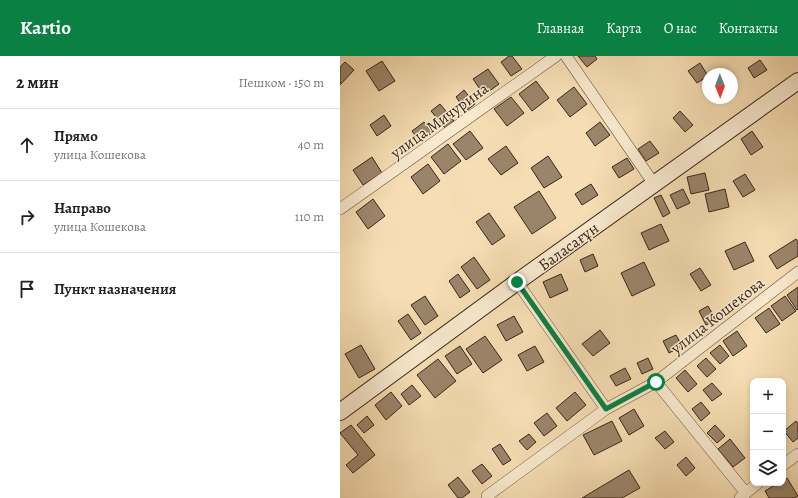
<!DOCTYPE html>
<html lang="ru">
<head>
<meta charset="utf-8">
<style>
  :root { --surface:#fff; --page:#f2f2f2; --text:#202124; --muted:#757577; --line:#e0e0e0; --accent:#0b8043 }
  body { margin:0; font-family:Alegreya,serif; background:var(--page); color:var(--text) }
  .controls { position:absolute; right:12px; bottom:12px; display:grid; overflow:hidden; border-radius:8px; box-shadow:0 2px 6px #0003 }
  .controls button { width:36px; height:36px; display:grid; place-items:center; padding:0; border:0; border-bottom:1px solid var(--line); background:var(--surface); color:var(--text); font:20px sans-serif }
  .compass { position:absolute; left:362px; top:12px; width:36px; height:36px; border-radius:50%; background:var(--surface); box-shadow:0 2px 6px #0003; rotate:179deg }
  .stop { position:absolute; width:12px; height:12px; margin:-9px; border:3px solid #0b8043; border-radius:50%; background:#fff }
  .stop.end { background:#0b8043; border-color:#fff; box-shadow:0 1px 4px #0008 }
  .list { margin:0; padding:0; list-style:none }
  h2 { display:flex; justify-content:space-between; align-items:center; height:52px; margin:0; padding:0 16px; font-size:17px }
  h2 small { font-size:13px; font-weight:400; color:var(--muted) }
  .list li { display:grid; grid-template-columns:26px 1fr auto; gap:12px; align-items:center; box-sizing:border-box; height:72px; padding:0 16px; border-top:1px solid var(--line) }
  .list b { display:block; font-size:15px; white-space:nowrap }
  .list p { margin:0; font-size:13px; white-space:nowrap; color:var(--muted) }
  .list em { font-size:13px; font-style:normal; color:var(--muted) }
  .icon { flex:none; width:22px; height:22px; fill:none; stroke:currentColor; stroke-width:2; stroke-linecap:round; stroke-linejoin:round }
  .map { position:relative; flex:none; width:458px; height:442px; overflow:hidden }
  header { display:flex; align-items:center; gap:24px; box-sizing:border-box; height:56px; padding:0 20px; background:var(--accent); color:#fff }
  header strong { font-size:19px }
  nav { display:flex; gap:22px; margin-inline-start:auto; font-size:14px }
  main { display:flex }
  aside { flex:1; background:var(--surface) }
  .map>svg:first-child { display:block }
  .building { fill:#9b856a; stroke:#38261a }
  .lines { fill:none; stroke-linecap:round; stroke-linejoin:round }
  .street-casing { stroke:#685440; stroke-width:12 }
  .secondary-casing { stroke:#38261a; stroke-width:18 }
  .street { stroke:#f9e9ce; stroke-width:11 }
  .secondary { stroke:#f9e9ce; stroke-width:16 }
  .route { stroke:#0b8043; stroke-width:5 }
  .labels { text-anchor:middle; stroke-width:3; stroke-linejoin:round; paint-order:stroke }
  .street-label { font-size:16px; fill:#38261a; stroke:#f9e9ce }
</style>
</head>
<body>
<header>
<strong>Kartio</strong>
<nav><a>Главная</a><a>Карта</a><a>О нас</a><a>Контакты</a></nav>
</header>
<main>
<aside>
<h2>2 мин<small>Пешком · 150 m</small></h2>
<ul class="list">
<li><svg class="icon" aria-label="ahead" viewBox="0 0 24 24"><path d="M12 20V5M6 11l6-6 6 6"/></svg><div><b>Прямо</b><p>улица Кошекова</p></div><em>40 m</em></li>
<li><svg class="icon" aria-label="right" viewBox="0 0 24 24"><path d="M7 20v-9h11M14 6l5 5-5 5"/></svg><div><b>Направо</b><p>улица Кошекова</p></div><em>110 m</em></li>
<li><svg class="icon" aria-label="arrive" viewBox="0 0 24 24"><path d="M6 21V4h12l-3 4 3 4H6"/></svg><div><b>Пункт назначения</b></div></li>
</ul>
</aside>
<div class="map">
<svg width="458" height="442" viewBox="0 0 458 442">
  <rect width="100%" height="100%" fill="#f6ddb3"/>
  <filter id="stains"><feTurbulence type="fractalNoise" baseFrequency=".005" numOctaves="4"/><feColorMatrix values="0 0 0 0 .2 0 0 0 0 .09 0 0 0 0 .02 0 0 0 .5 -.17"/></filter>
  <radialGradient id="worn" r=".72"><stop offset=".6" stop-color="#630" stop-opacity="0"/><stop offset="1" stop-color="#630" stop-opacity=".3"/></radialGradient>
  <!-- building -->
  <path class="building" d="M169,0H172L182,13L171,20L161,6Z
    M238,0H255L257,3L247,11Z
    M420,4L427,14L414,22L408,12Z
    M42,5L55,25L39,35L26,15Z
    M5,6L14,14L0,29V11Z
    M360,7L368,20L357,27L348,15Z
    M148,13L159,28L144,39L133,23Z
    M196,25L209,42L192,55L179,38Z
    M234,31L247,48L230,61L217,44Z
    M124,34L135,48L126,55L116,41Z
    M171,41L184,57L167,70L154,53Z
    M100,48L114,65L105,72L91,55Z
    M340,55L353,69L345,76L333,62Z
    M44,59L51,70L37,80L30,69Z
    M84,66L92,77L79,85L72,75Z
    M260,66L270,79L255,90L246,77Z
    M130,75L143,92L126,104L113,88Z
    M412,75L423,91L411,99L401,83Z
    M310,85L319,97L306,105L298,93Z
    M108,88L121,105L104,118L91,101Z
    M166,90L178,107L161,119L148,103Z
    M208,100L222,121L204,132L191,112Z
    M32,101L42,117L23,129L13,114Z
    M287,102L294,113L279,122L272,111Z
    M88,108L100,125L83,138L71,121Z
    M365,117L369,134L351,138L347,121Z
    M405,118L415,134L403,141L393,125Z
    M251,128L258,139L242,149L235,138Z
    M343,133L350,147L337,153L330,139Z
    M385,133L389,151L369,156L365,138Z
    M199,135L216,162L192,178L174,151Z
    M321,139L330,157L323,161L314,142Z
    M33,143L45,160L28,173L16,156Z
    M149,157L165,180L152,189L136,166Z
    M321,168L329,185L309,194L301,177Z
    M456,183L458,186V200L437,213L429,200Z
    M405,186L414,205L394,214L385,195Z
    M253,198L258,210L245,216L240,204Z
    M134,201L150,224L137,233L121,211Z
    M304,206L315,229L292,240L281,217Z
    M360,212L371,229L361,235L350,218Z
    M118,218L130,235L120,242L109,225Z
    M221,218L228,234L210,242L203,226Z
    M458,231V253L457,254L447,239Z
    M85,240L98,260L85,269L71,249Z
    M445,240L456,255L442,265L431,250Z
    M368,250L376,264L366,269L359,255Z
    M429,252L440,268L426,277L415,262Z
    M68,258L81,277L71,284L58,265Z
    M174,260L183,276L166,285L157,269Z
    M260,274L270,287L253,300L242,288Z
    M397,275L407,290L393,300L383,285Z
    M336,279L342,290L329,297L323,285Z
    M145,280L162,304L143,317L126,293Z
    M21,289L35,313L19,322L5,298Z
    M380,289L389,300L380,308L370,297Z
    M120,290L132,308L117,318L105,300Z
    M195,290L204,306L187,315L178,299Z
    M308,302L313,313L302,318L297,307Z
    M366,302L376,313L367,321L357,310Z
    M98,303L116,325L95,342L77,319Z
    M285,312L291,323L276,330L270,320Z
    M345,314L357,328L348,336L336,322Z
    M372,327L382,338L372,345L363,334Z
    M72,329L81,340L69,349L61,338Z
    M51,336L62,350L46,364L35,349Z
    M235,336L246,349L227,365L216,352Z
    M361,346L370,357L361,365L352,353Z
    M294,353L304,370L289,379L279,362Z
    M207,357L217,370L204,380L194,367Z
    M27,360L34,369L24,377L17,369Z
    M272,365L282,385L254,399L243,379Z
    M456,365L458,368V382L453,386L444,375Z
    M11,369L35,399L13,417L6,409L18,399L0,377Z
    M375,369L385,380L377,387L367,377Z
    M325,375L334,386L325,393L315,382Z
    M189,378L196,386L187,394L179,385Z
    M390,383L405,402L393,411L378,393Z
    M160,388L171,404L163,409L152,393Z
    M346,401L355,412L346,420L337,409Z
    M142,408L152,420L142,428L132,415Z
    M289,414L300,432L282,442H242Z
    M118,421L130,436L122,442H118L108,429Z
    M447,422L458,440L454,442H429L425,435L438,427H443V424Z"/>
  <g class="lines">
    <defs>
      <path id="street" d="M226,0L314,128
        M0,153L216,0
        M316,326L405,436
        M266,353L316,326L458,216
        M443,409L458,398
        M149,442L147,440L266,353L177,226
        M400,442L418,427"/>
      <path id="secondary" d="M0,356L177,226L458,25"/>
    </defs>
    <!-- street casing -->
    <use href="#street" class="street-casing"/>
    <!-- secondary casing -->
    <use href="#secondary" class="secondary-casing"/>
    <!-- street -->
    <use href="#street" class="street"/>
    <!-- secondary -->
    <use href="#secondary" class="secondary"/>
  </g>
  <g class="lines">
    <!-- route -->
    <path class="route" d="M177,226L266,353L316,326"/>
  </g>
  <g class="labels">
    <!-- street labels -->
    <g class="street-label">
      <text transform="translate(99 64) rotate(-36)" y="6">улица Мичурина</text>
      <text transform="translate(228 190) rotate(-36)" y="6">Баласағұн</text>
      <text transform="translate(377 259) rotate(-38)" y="6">улица Кошекова</text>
    </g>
  </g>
  <rect width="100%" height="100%" filter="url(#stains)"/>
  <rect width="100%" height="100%" fill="url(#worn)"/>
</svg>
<div class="controls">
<button>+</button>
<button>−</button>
<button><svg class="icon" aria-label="layers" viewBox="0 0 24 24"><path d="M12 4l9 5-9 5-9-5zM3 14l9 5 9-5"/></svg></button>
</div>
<svg class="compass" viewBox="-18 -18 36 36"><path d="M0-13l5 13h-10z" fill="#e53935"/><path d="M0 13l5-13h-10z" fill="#757577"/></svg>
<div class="stop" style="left:316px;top:326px"></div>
<div class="stop end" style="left:177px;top:226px"></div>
</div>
</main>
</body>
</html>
